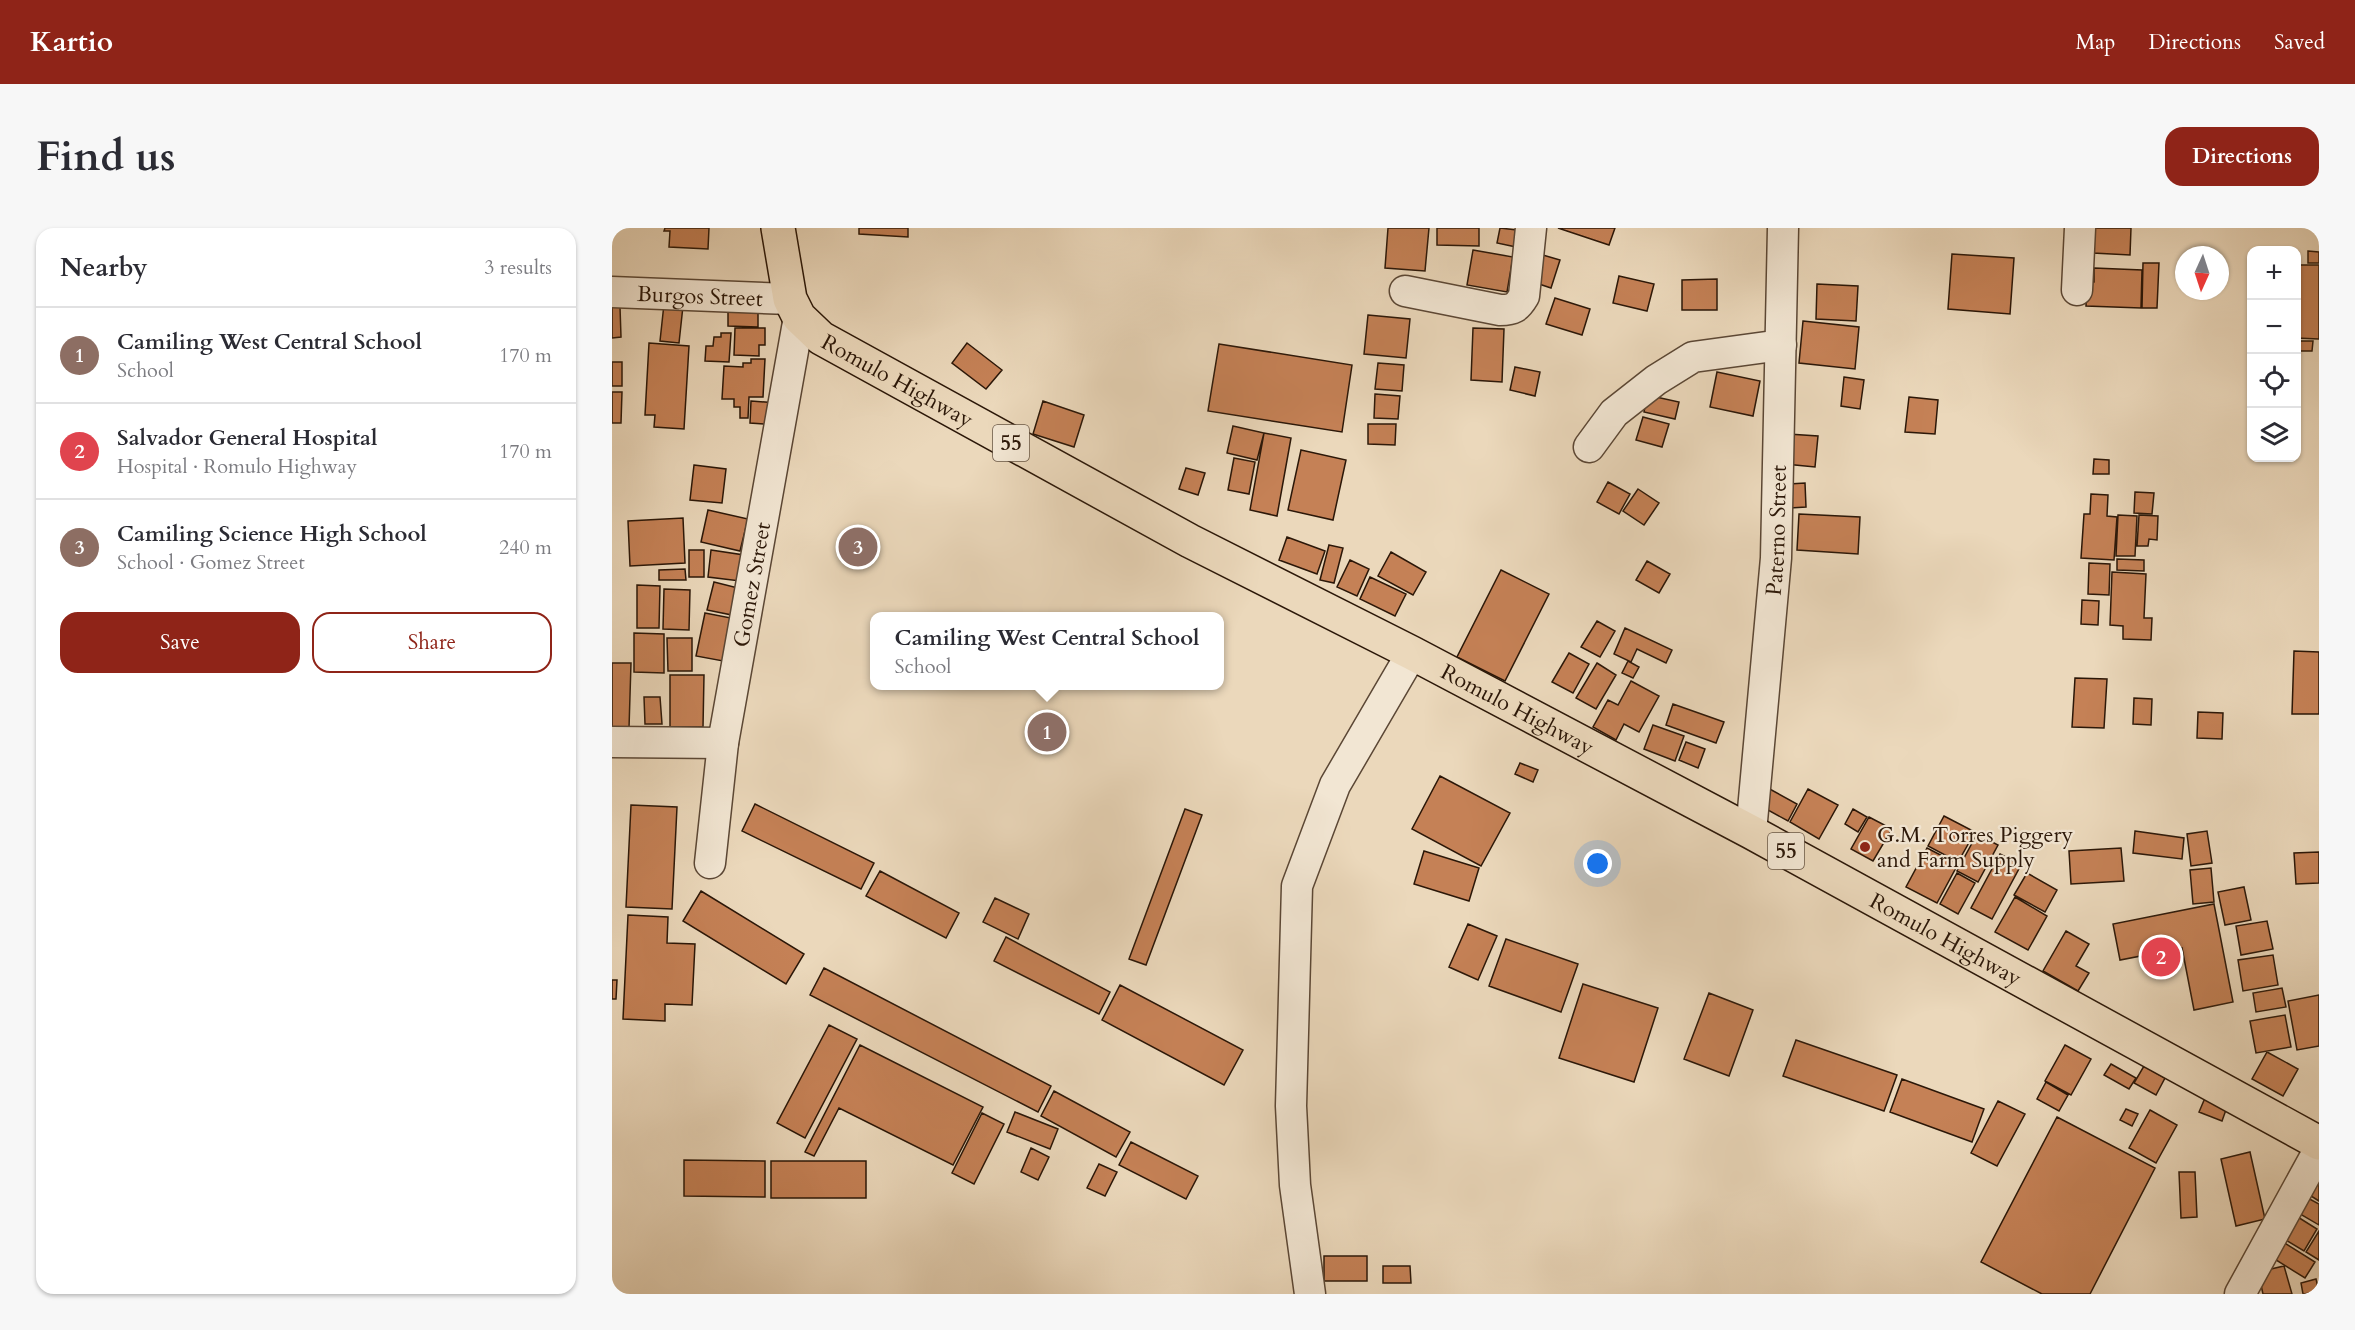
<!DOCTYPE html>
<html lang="en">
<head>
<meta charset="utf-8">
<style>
  :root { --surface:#fff; --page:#f7f7f7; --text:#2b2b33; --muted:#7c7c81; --line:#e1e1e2; --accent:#8f2418 }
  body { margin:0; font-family:Cardo,serif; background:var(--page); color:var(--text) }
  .controls { position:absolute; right:18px; top:18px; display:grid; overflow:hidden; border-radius:12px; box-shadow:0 2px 4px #0004 }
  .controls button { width:54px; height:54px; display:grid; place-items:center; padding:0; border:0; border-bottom:2px solid var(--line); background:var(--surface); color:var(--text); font:30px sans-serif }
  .compass { position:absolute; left:1563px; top:18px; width:54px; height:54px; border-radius:50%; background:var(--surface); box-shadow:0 2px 4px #0004; rotate:183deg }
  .you { position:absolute; left:986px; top:636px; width:21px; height:21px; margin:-15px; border:4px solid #fff; border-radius:50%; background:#1a73e8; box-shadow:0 0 0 9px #1a73e833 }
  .badge { display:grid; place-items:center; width:39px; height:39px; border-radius:50%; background:var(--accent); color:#fff; font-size:20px; font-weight:700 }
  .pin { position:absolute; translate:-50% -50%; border:3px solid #fff; box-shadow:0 2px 6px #0006 }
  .popup { position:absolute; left:258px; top:384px; width:354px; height:78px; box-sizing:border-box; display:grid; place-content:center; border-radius:12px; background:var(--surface); filter:drop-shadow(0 2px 4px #0005); font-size:20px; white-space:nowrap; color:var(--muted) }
  .popup b { font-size:22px; color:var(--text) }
  .popup::after { content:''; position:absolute; left:50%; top:100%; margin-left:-12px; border:12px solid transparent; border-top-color:var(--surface) }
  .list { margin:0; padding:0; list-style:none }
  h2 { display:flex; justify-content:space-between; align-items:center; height:78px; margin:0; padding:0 24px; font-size:26px }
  h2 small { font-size:20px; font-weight:400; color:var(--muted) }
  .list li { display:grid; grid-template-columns:39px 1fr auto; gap:18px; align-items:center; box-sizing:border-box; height:96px; padding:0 24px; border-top:2px solid var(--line) }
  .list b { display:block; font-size:22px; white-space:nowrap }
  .list p { margin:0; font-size:20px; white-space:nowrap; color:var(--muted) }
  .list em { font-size:20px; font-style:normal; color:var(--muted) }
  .actions { display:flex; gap:12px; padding:18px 24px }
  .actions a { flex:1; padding:14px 0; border:2px solid var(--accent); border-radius:18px; text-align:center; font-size:21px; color:var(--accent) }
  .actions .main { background:var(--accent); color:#fff }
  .icon { flex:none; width:33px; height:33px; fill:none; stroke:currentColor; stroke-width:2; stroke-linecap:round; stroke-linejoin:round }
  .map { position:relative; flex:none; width:1707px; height:1066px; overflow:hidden; border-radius:18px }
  header { display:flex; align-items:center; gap:36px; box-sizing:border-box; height:84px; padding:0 30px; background:var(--accent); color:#fff }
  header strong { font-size:28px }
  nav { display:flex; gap:33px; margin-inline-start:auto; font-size:21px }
  .intro { display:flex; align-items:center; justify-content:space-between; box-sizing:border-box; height:144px; padding:0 36px }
  h1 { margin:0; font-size:42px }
  .button { padding:15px 27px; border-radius:18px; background:var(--accent); color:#fff; font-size:21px; font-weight:700 }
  main { display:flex; gap:36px; padding:0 36px }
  aside { flex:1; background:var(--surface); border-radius:18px; box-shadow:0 2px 4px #0004 }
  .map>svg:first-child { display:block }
  .building { fill:#c58156; stroke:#2b1708; stroke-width:1.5 }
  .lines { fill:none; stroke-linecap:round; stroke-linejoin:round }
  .minor-casing { stroke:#5b4735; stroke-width:33 }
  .highway-casing { stroke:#2b1708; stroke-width:36 }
  .minor { stroke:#f2e6d3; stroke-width:30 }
  .highway { stroke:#ebd8bb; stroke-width:33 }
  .poi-dot { fill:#8f2418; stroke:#f2e6d3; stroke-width:2 }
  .labels { text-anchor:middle; stroke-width:4.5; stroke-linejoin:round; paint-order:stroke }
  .shield { fill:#f2e6d3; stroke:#675545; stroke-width:1.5 }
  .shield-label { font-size:21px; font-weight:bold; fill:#2b1708 }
  .street-label { font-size:22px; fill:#2b1708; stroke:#f2e6d3 }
  .poi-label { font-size:22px; fill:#2b1708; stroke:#f2e6d3; text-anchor:start }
</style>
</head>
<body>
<header>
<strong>Kartio</strong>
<nav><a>Map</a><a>Directions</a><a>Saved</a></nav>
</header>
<div class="intro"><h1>Find us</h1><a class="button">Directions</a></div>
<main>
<aside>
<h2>Nearby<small>3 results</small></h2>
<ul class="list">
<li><span class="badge" style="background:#8d6e63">1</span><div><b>Camiling West Central School</b><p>School</p></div><em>170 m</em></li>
<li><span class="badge" style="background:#e0444e">2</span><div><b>Salvador General Hospital</b><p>Hospital · Romulo Highway</p></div><em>170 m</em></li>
<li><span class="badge" style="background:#8d6e63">3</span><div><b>Camiling Science High School</b><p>School · Gomez Street</p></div><em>240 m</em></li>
</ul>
<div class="actions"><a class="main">Save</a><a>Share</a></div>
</aside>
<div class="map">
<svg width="1707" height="1066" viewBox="0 0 1707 1066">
  <rect width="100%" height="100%" fill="#ebd8bb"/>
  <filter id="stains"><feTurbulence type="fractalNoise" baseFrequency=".00333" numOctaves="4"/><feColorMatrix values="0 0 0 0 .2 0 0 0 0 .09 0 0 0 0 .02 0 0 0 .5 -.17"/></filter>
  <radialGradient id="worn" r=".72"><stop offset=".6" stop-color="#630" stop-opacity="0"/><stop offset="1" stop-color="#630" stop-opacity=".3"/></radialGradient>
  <!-- building -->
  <path class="building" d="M53,0H97L96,21L57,19L58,3H52Z
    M247,0H296V9L247,6Z
    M776,0H817L813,43L773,40Z
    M825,0H867V18L825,17Z
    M888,0L913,3L909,20L885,15Z
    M946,0H1003L997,17Z
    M1482,0H1519L1518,27L1481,25Z
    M861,22L901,29L895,64L855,57Z
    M1696,23L1707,24V35H1696Z
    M924,25L948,32L939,60L915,52Z
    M1340,26L1402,30L1398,86L1336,81Z
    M1531,35H1547L1545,80H1530Z
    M1687,37H1707V111L1684,110Z
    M1482,40L1530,42L1529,80L1474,78L1475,53L1482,54Z
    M1007,48L1042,56L1035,83L1001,75Z
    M1105,51V82H1070V52Z
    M1205,56L1246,58L1244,93L1204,91Z
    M943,70L978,81L970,107L934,96Z
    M116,75L139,76V85H146V99L116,98Z
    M52,76L71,78L67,115L48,113Z
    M0,79H8L9,109L0,110Z
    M756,87L798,91L794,130L752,126Z
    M1191,93L1247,99L1243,141L1187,135Z
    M123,100H153V117H147V128L122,127Z
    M861,100L892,101L890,154L859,152Z
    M109,105H119L117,134L93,133L94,118H101L102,109H109Z
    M1687,113H1701L1700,123H1687Z
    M37,115L77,118L72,201L42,199L43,187H33Z
    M355,115L390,142L374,161L340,135Z
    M607,116L740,137L730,204L596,183Z
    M139,131H153L151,169H137L136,190H128V179H122V171H110L112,138L131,139V135H139Z
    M0,134H10V158H0Z
    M766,135L792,137L790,163L763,161Z
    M903,139L928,144L923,168L898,162Z
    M1105,144L1148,153L1141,188L1098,179Z
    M1232,149L1252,152L1248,181L1229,178Z
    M0,164H10L9,195H0Z
    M763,166L788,168L786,191L762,190Z
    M1035,167L1067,174L1063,191L1032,184Z
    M1297,169L1326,172L1323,206L1293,204Z
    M139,173L165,175L164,197L138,195Z
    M431,173L472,187L462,219L421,206Z
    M1031,189L1057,196L1050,219L1024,212Z
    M756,196H784L783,217L756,216Z
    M621,198L652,205L645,232L615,225Z
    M652,205L679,210L665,288L638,282Z
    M1176,206L1206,208L1203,239L1173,236Z
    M689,222L734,232L721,292L676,282Z
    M622,230L643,234L637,266L616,262Z
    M1482,231L1497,232V246H1481Z
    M82,237L114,241L110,275L78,272Z
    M574,240L593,245L586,267L567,261Z
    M996,254L1018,266L1007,286L985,274Z
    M1193,255L1194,279L1178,280L1177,256Z
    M1026,261L1047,275L1032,297L1011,283Z
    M1523,264L1542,265L1540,286L1522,285Z
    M1479,266L1496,267L1495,288L1505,289L1502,332L1469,330L1472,286H1478Z
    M96,282L136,291L128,323L89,314Z
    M1187,286L1248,289L1246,326L1185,322Z
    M1506,287L1525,288L1523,328H1504Z
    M1527,287L1546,288L1545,312L1537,311L1536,318H1525Z
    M71,290L73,335L18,338L16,293Z
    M675,309L713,323L705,346L667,332Z
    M717,317L731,320L722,355L708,352Z
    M77,322H92V349H77Z
    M99,322L132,327L128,353L96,349Z
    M779,324L814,344L801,367L766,348Z
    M1505,331L1532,332V343L1505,342Z
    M738,332L757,341L745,368L725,359Z
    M1035,333L1058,346L1047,365L1024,352Z
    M1477,335L1498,336L1497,367L1476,366Z
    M73,341L74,352H47V342Z
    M889,342L937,366L893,453L845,429Z
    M1500,344L1534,346L1532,390H1540L1539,412L1511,411V398L1498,397Z
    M758,349L794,366L783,388L748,371Z
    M102,354L126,360L120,387L95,382Z
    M25,357L48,358L47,400H25Z
    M52,361L78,362L77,402L51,401Z
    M1470,372L1487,373L1486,397L1469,396Z
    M93,385L119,390L111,433L84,428Z
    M985,393L1003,403L988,429L969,419Z
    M1013,400L1060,422L1054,435L1025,421L1019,434L1002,426Z
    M22,405L52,406V445L22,444Z
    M55,410H80V443H56Z
    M1682,423L1707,424V486H1680Z
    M957,425L977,436L961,465L940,454Z
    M1016,433L1027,439L1021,450L1010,445Z
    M0,435H19L17,500H0Z
    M985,435L1004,447L984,481L964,470Z
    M58,447H92L91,499H58Z
    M1463,450L1495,451L1492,500L1460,499Z
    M1019,453L1047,468L1027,504L1012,496L1004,512L981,499L996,472L1006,477Z
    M32,469H48L50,496H33Z
    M1522,470L1540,471L1539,497L1521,496Z
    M1061,476L1112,494L1104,515L1054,497Z
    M1586,484L1611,485L1610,511L1585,510Z
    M1041,497L1072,508L1063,533L1032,521Z
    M1074,514L1093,521L1086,540L1067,532Z
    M908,535L926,542L921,554L903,546Z
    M828,548L898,585L869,638L800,601Z
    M1154,559L1185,576L1176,593L1145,576Z
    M1196,561L1226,577L1207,611L1178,594Z
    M143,576L262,635L249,661L130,603Z
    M19,577L65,579L60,681L14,679Z
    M573,581L590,587L534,737L517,731Z
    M1241,581L1255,589L1246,604L1233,596Z
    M1332,588L1363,604L1346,634L1316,618Z
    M1257,589L1280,601L1261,633L1239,621Z
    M1523,603L1572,610L1570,631L1521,625Z
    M1595,603L1600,635L1579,638L1575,606Z
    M1365,606L1386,617L1366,654L1345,643Z
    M1315,620L1346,636L1325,675L1294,659Z
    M1509,620L1512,653L1459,656L1457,623Z
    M812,623L867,640L857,673L802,656Z
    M1707,624V655L1684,656L1682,625Z
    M1388,626L1409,637L1380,691L1359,680Z
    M1599,640L1602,674L1581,676L1578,642Z
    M268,643L347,685L334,710L254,668Z
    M1345,645L1363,655L1346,686L1328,676Z
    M1415,645L1445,662L1433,684L1402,667Z
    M1632,659L1639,692L1613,697L1606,664Z
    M89,663L192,726L174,756L71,693Z
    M1403,669L1435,688L1416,722L1383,704Z
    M383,670L417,686L406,711L371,694Z
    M1602,676L1621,774L1582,782L1570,720L1508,732L1501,696Z
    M16,687L56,689L55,715L83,716L80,777L53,776V793L11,791Z
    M1655,693L1661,721L1629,727L1624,698Z
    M856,696L885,708L866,752L837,739Z
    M1454,703L1477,716L1464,738L1477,745L1466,763L1431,743Z
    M394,709L498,764L487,786L382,733Z
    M894,711L966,736L949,784L877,758Z
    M1661,727L1666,757L1631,763L1626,732Z
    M212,740L439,858L426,884L198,767Z
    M0,752H5L4,771H0Z
    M971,756L1046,780L1022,854L947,830Z
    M508,757L631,822L612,857L490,792Z
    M1670,760L1674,779L1644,784L1641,765Z
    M1097,765L1141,782L1117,848L1072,831Z
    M1707,767V818L1685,822L1676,773Z
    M1673,787L1679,819L1644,825L1638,793Z
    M217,797L245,811L193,910L165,895Z
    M1184,812L1285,847L1272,883L1171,848Z
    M248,817L371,879L341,937L227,880L202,928L193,924Z
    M1453,817L1479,831L1459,867L1433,853Z
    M1655,824L1686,841L1671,868L1640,851Z
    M1499,836L1524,850L1517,861L1492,847Z
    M1532,838L1553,850L1544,867L1522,855Z
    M1290,851L1372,881L1360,914L1278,884Z
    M1434,854L1456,867L1447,883L1425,871Z
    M442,863L518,904L504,929L429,888Z
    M1593,870L1615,879L1610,893L1587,884Z
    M1386,873L1413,886L1385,938L1359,925Z
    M1514,881L1526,886L1520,898L1508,892Z
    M1538,882L1565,897L1544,935L1517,920Z
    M403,884L446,901L438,921L395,904Z
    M370,885L392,896L362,956L340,945Z
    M1445,889L1543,940L1478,1066H1430L1369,1034Z
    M519,914L586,948L574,971L507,937Z
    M419,920L437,929L426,952L409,944Z
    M1638,924L1653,991L1624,998L1609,931Z
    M72,932L153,933V969L72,968Z
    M159,933H254V970H159Z
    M487,936L505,944L493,968L475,960Z
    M1567,944H1583L1585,989L1569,990Z
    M1707,952V973L1691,963Z
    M1692,968L1707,976V997L1683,983Z
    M1681,986L1705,1001L1692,1023L1667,1008Z
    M1707,1003V1032L1694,1024Z
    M1666,1011L1703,1034L1693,1050L1656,1027Z
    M712,1028H755V1053H712Z
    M771,1038H798L799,1055H771Z
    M1672,1038L1680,1066H1651L1646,1044Z
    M1704,1051L1707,1064L1691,1066L1689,1055Z"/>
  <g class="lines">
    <defs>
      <g id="minor">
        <path d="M1465,62L1468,0"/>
        <path d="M793,63L888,82C901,82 905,80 912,68L919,0"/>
        <path id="s1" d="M0,64L178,71"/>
        <path d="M977,219L1002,185L1044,152L1081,129L1169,117"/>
        <path id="s2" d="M0,514L111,515L187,89"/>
        <path id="s3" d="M1139,604L1164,330L1171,0"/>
        <path d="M98,635L111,515"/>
        <path d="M698,1066L683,957L679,878L685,658L723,557L800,425"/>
        <path d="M1628,1066L1707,922"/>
      </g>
      <g id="highway">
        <path id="s4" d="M166,0L178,71L187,89L209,110L578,313L800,425L1139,604L1707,915"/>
      </g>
    </defs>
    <!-- minor casing -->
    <use href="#minor" class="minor-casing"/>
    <!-- highway casing -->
    <use href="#highway" class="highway-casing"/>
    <!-- minor -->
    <use href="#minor" class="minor"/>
    <!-- highway -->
    <use href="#highway" class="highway"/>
  </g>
  <!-- markers -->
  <circle class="poi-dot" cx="1253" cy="619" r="6"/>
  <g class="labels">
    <!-- shield labels -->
    <g class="shield">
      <rect x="381" y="197" width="36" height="36" rx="4.5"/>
      <rect x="1156" y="605" width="36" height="36" rx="4.5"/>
    </g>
    <g class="shield-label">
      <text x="399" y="222">55</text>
      <text x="1174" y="630">55</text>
    </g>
    <!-- street labels -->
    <g class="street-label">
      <text dy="8" stroke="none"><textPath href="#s1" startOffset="88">Burgos Street</textPath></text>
      <text dy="8" stroke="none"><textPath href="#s4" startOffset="210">Romulo Highway</textPath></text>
      <text dy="8" stroke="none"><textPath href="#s3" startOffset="303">Paterno Street</textPath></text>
      <text dy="8" stroke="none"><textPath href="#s2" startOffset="272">Gomez Street</textPath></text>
      <text dy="8" stroke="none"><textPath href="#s4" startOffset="912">Romulo Highway</textPath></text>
      <text dy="8" stroke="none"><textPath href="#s4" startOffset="1398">Romulo Highway</textPath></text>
    </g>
    <!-- poi labels -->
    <g class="poi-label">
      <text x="1265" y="614">G.M. Torres Piggery<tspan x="1265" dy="25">and Farm Supply</tspan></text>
    </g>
  </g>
  <rect width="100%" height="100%" filter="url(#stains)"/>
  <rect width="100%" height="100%" fill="url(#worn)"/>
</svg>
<div class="controls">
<button>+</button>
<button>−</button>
<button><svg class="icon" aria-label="locate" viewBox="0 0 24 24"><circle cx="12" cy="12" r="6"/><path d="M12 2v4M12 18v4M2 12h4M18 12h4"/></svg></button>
<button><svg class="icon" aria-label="layers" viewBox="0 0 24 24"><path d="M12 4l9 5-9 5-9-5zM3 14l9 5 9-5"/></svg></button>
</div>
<svg class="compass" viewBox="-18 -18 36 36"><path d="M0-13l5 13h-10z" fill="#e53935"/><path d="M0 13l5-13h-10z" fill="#7c7c81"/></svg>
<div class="you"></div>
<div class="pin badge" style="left:435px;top:504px;background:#8d6e63">1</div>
<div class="popup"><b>Camiling West Central School</b>School</div>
<div class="pin badge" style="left:1549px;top:729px;background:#e0444e">2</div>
<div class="pin badge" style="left:246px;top:319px;background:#8d6e63">3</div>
</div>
</main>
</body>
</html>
